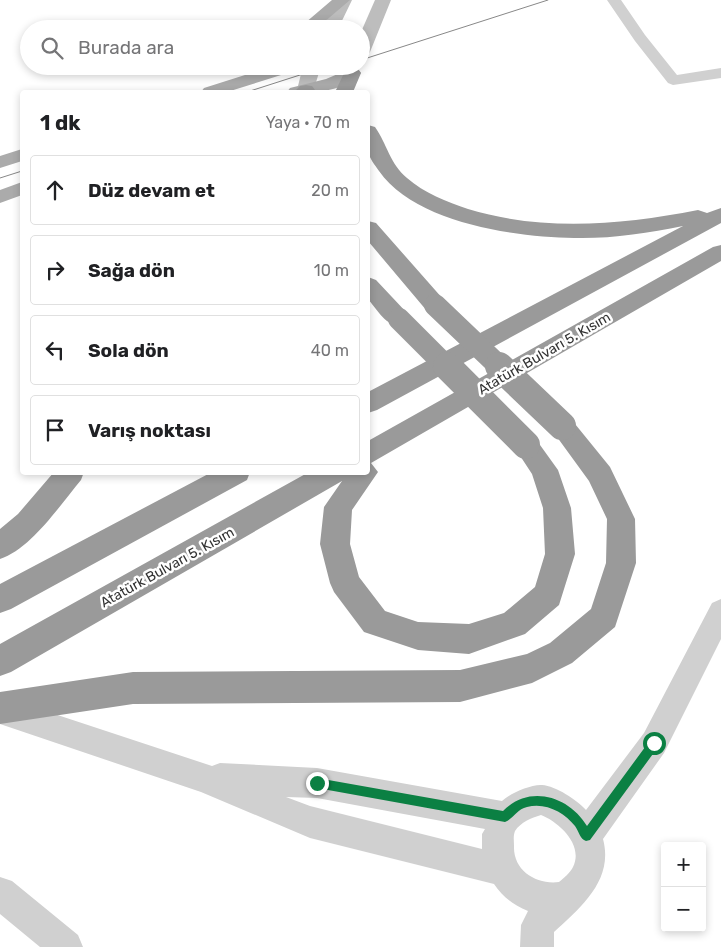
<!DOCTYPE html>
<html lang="tr">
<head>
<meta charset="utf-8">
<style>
  :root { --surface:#fff; --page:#f2f2f2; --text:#202124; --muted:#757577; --line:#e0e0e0 }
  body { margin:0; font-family:Rubik,sans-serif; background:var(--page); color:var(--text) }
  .controls { position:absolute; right:15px; bottom:15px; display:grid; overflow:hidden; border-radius:5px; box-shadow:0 2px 8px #0003 }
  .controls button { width:45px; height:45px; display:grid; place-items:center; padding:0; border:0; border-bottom:1px solid var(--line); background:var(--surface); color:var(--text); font:25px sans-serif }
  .stop { position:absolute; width:15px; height:15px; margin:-11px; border:4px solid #0b8043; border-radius:50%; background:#fff }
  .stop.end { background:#0b8043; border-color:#fff; box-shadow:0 1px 5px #0008 }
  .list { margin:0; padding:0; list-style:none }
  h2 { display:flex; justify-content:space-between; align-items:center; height:65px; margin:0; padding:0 20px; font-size:21px }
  h2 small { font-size:16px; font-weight:400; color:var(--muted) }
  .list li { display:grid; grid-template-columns:32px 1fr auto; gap:15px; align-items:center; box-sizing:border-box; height:70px; margin:0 10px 10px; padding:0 10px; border:1px solid var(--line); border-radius:5px }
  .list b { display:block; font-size:19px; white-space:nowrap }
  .list em { font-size:16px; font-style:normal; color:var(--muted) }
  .icon { flex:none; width:28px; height:28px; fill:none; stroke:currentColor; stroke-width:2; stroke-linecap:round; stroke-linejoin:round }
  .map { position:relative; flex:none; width:721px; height:947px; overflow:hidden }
  .search { position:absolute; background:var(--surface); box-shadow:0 2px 8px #0003; left:20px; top:20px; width:350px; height:55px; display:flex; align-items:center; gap:12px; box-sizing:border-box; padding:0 18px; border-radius:28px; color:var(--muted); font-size:19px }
  .panel { position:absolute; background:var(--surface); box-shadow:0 2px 8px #0003; left:20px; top:90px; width:350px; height:385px; border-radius:5px }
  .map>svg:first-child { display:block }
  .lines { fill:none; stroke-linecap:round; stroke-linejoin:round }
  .street { fill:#d0d0d0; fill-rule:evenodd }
  .secondary { fill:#bdbdbd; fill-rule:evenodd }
  .primary { fill:#ababab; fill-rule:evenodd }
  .highway { fill:#9a9a9a; fill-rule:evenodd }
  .tram { stroke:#888; stroke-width:1 }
  .highway-bridge-far1 { stroke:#9a9a9a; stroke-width:22 }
  .highway-bridge { stroke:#9a9a9a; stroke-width:28 }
  .route { fill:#0b8043 }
  .labels { text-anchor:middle; stroke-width:5; stroke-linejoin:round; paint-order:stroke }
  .street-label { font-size:14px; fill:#333; stroke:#fff }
</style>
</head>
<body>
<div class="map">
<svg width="721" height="947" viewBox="0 0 721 947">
  <rect width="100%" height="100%" fill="#fff"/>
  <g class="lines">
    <!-- street -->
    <path class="street" d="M607,0H621L645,35L677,75L721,68V78L673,85L668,83L635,41Z
      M721,599V639L664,753L603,839C614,880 581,907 554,932V947H520L521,925L528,911C513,905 503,897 494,884L310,838L201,792L0,724V696L212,766L220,763L317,768L502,801C509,794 531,784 542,785C556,786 577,800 586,810L644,733L712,603ZM286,797L317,798L485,829L482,834V849L310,806ZM541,815C559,822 584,845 573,867C570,873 564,878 559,882C537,885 513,871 514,846C514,841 513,836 515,831C521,822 531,818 541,815Z
      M0,877L12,881L78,935L83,947H40L0,914Z"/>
    <!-- secondary -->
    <path class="secondary" d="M336,0H352L338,29H322Z
      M375,0H391L370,52L367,56L361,57V32Z
      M303,66H321L313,92H299L297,90Z"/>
    <!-- primary -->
    <path class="primary" d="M332,0H350L316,29H298Z
      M273,66H300L297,70L227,92H201L204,88Z
      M352,68L358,69L361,73C349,91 306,95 287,92L290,88L326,79Z
      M22,149V161L0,168V156Z
      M22,182V195L0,203V190Z"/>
    <!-- highway -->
    <path class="highway" d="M352,68L358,69L361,73L353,92H335L346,69Z
      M306,85L312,86L315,90L313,92H294L300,86Z
      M368,125L375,127C387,144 390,164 407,178C424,193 447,202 468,209C544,232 621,225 698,210L707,213L721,208V223L377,410L368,413V392L683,226C647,233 610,239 574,238C515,237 415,223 379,171C375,165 369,158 368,151C366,144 367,132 368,125Z
      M368,221L376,223L443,299L447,305L443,311L435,313L427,311L368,241Z
      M721,245V261L371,463L378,472L352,510L350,544L359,577L385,611L418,622L469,624L504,613L535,587L545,554L543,508L532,474L513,445L517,438L526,435L535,438L558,470L571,508L575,554L559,605L525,634L469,654L418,650L364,632L334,592L330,583L320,544L324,507L342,481L11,672L0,676V644L309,472H347L346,475L348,472H368V441L713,247Z
      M368,277L376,280L407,313L411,319L407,325C388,330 379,312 368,299Z
      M562,416L571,419L610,467L635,519L636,563L615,627L572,663L532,683L460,702L133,704L0,724V692L133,672L460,670L527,654L550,643L591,609L606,563L607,519L589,481L549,426L553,419Z
      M54,472H84L81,480C60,505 31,549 0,559V529L18,514Z
      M212,472H250L247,480L11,609L0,613V584Z"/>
    <!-- tram -->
    <path class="tram" d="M361,60L548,0
      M322,73L343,66
      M247,92L328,66
      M0,178L22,171"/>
    <!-- highway-bridge-far1 -->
    <path class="highway-bridge-far1" d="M435,305L501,368
      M399,319L448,368"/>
    <!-- highway-bridge -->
    <path class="highway-bridge" d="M447,366L526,445
      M499,366L562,426"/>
  </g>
  <!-- route -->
  <path class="route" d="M654,738L659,743L658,747L590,840L586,841C580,839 579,832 575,826C564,812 545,802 527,807C517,809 513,819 505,822L317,788L313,787L312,783L313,779L317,778L503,811C529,784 569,796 587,826L651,739Z"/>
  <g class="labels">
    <!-- street labels -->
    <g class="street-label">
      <text transform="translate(544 353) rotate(-30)" y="5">Atatürk Bulvarı 5. Kısım</text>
      <text transform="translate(167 567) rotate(-29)" y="5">Atatürk Bulvarı 5. Kısım</text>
    </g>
  </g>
</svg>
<div class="controls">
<button>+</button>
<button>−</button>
</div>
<div class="stop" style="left:654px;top:743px"></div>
<div class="stop end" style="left:317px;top:783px"></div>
<div class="search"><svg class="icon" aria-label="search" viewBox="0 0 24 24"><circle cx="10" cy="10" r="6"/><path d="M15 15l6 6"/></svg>Burada ara</div>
<section class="panel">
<h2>1 dk<small>Yaya · 70 m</small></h2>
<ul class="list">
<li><svg class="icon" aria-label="ahead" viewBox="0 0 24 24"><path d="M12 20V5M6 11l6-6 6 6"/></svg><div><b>Düz devam et</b></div><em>20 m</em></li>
<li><svg class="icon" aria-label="right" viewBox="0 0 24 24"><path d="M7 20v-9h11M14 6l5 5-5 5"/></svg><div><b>Sağa dön</b></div><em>10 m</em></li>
<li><svg class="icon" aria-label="left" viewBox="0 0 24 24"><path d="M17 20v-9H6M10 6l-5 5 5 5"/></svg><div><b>Sola dön</b></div><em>40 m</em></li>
<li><svg class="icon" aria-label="arrive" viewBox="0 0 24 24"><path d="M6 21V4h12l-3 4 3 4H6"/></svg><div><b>Varış noktası</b></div></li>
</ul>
</section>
</div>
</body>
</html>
